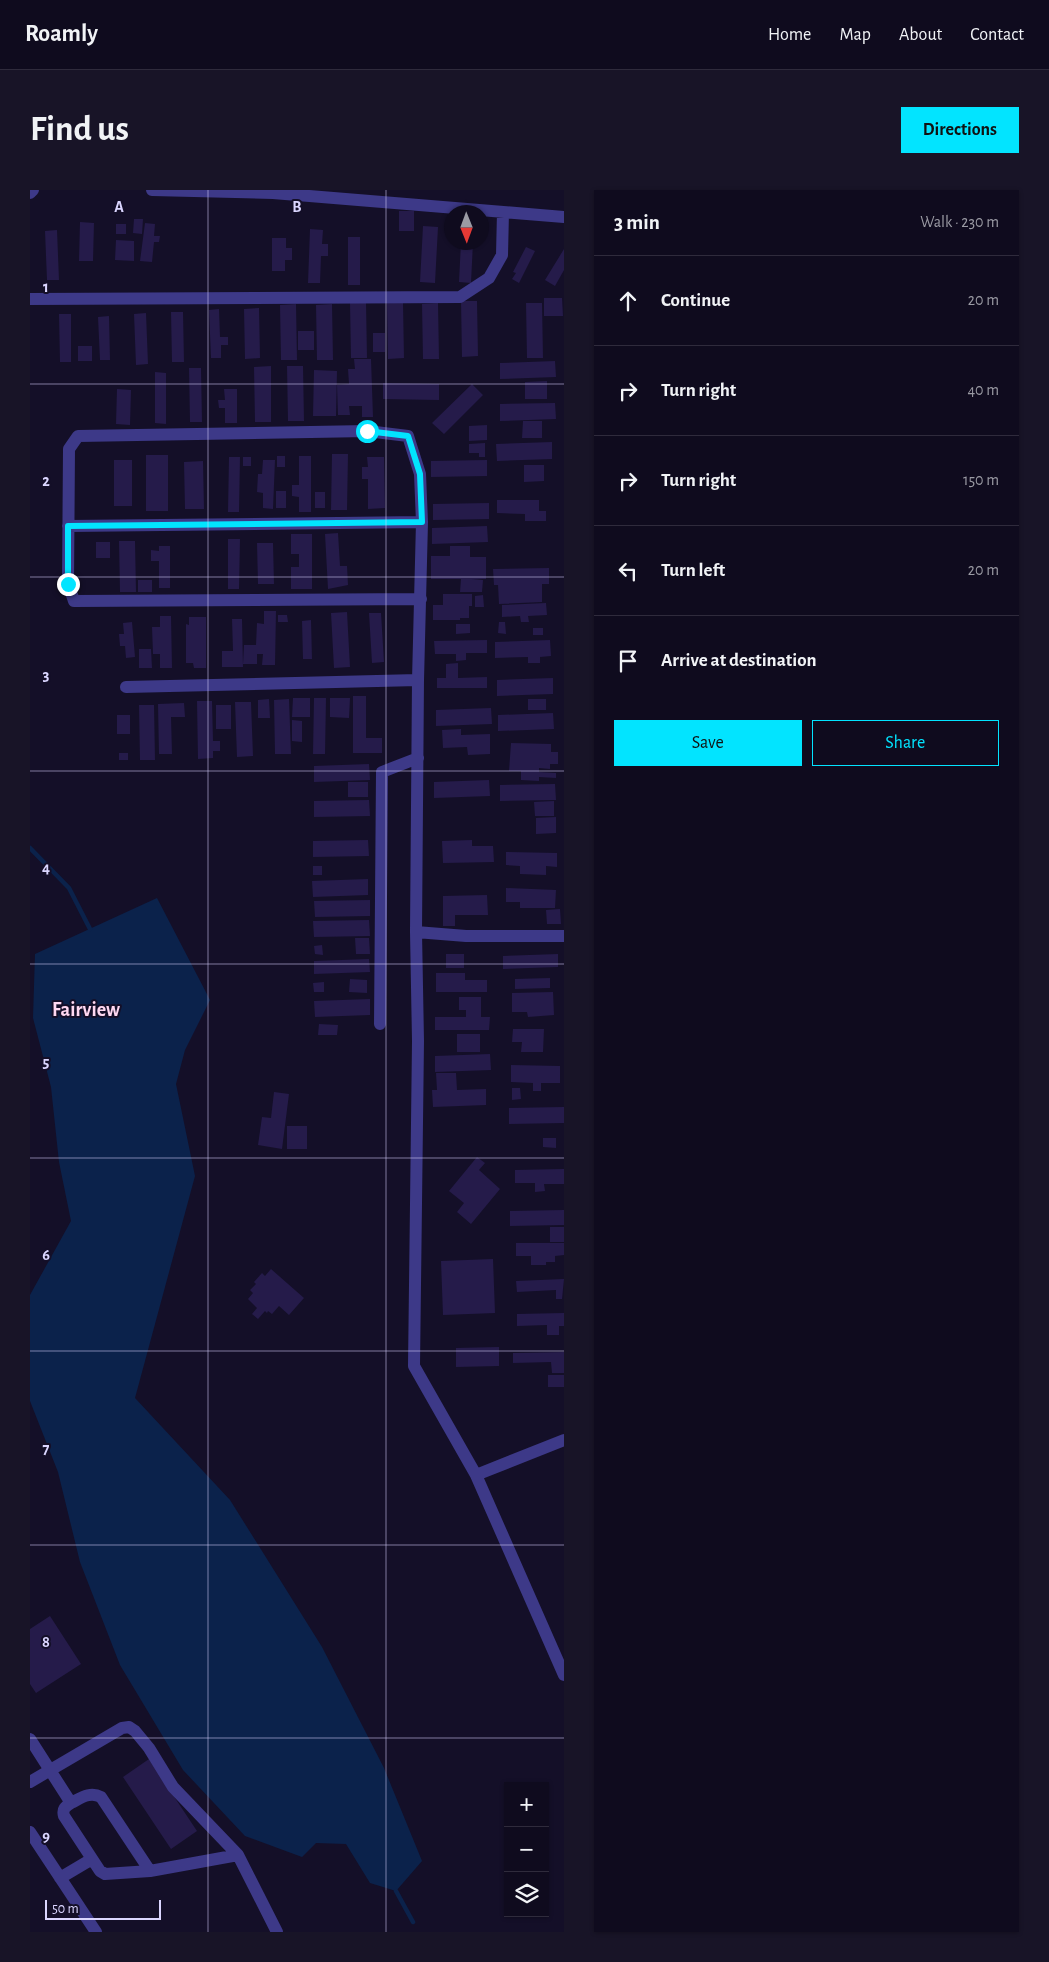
<!DOCTYPE html>
<html lang="en">
<head>
<meta charset="utf-8">
<style>
  :root { --surface:#0f0b1e; --page:#181427; --text:#f1f3f6; --muted:#9b9ba4; --line:#2f2b3c; --accent:#02e4ff }
  body { margin:0; font-family:"Alegreya Sans",sans-serif; background:var(--page); color:var(--text) }
  .controls { position:absolute; right:15px; bottom:15px; display:grid; overflow:hidden; border-radius:0px; box-shadow:0 1px 4px #0004 }
  .controls button { width:45px; height:45px; display:grid; place-items:center; padding:0; border:0; border-bottom:1px solid var(--line); background:var(--surface); color:var(--text); font:25px sans-serif }
  .compass { position:absolute; left:414px; top:15px; width:45px; height:45px; border-radius:50%; background:var(--surface); box-shadow:0 1px 4px #0004; rotate:179deg }
  .scale { position:absolute; left:15px; bottom:12px; width:116px; box-sizing:border-box; padding-left:5px; border:2px solid #dbd6ff; border-top:0; font-size:14px; line-height:18px; white-space:nowrap; color:#dbd6ff; -webkit-text-stroke:4px #140f28; paint-order:stroke }
  .stop { position:absolute; width:15px; height:15px; margin:-11px; border:4px solid #02e4ff; border-radius:50%; background:#fff }
  .stop.end { background:#02e4ff; border-color:#fff; box-shadow:0 1px 5px #0008 }
  .list { margin:0; padding:0; list-style:none }
  h2 { display:flex; justify-content:space-between; align-items:center; height:65px; margin:0; padding:0 20px; font-size:21px }
  h2 small { font-size:16px; font-weight:400; color:var(--muted) }
  .list li { display:grid; grid-template-columns:32px 1fr auto; gap:15px; align-items:center; box-sizing:border-box; height:90px; padding:0 20px; border-top:1px solid var(--line) }
  .list b { display:block; font-size:19px; white-space:nowrap }
  .list em { font-size:16px; font-style:normal; color:var(--muted) }
  .actions { display:flex; gap:10px; padding:15px 20px }
  .actions a { flex:1; padding:11px 0; border:1px solid var(--accent); border-radius:0px; text-align:center; font-size:18px; color:var(--accent) }
  .actions .main { background:var(--accent); color:#111 }
  .icon { flex:none; width:28px; height:28px; fill:none; stroke:currentColor; stroke-width:2; stroke-linecap:round; stroke-linejoin:round }
  .map { position:relative; flex:none; width:534px; height:1742px; overflow:hidden; border-radius:0px }
  header { display:flex; align-items:center; gap:30px; box-sizing:border-box; height:70px; padding:0 25px; background:var(--surface); border-bottom:1px solid var(--line) }
  header strong { font-size:24px }
  nav { display:flex; gap:28px; margin-inline-start:auto; font-size:18px }
  .intro { display:flex; align-items:center; justify-content:space-between; box-sizing:border-box; height:120px; padding:0 30px }
  h1 { margin:0; font-size:35px }
  .button { padding:12px 22px; border-radius:0px; background:var(--accent); color:#111; font-size:18px; font-weight:700 }
  main { display:flex; gap:30px; padding:0 30px }
  aside { flex:1; background:var(--surface); border-radius:0px; box-shadow:0 1px 4px #0004 }
  .map>svg:first-child { display:block }
  .water { fill:#0b224b }
  .lines { fill:none; stroke-linecap:round; stroke-linejoin:round }
  .stream { stroke:#0b224b; stroke-width:4.5 }
  .building { fill:#251b4a }
  .minor { stroke:#3d3988; stroke-width:12 }
  .route { stroke:#02e4ff; stroke-width:6 }
  .grid { fill:none; stroke:#dbd6ff; stroke-width:1; stroke-opacity:0.55 }
  .labels { text-anchor:middle; stroke-width:4; stroke-linejoin:round; paint-order:stroke }
  .neighbourhood-label { font-size:20px; font-weight:bold; fill:#ffd8f1; stroke:#140f28 }
  .grid-label { font-size:16px; text-anchor:middle; font-weight:bold; fill:#dbd6ff; stroke:#140f28; stroke-width:4; stroke-linejoin:round; paint-order:stroke }
</style>
</head>
<body>
<header>
<strong>Roamly</strong>
<nav><a>Home</a><a>Map</a><a>About</a><a>Contact</a></nav>
</header>
<div class="intro"><h1>Find us</h1><a class="button">Directions</a></div>
<main>
<div class="map">
<svg width="534" height="1742" viewBox="0 0 534 1742">
  <rect width="100%" height="100%" fill="#140f28"/>
  <!-- water -->
  <path class="water" d="M127,708L180,810L155,860L146,894L165,986L105,1208L200,1310L292,1457L354,1578L392,1671L366,1701L340,1693L316,1654L286,1653L272,1667L215,1646L153,1580L90,1475L50,1372L28,1282L0,1211V1105L41,1031L29,972L21,897L3,828L5,764Z"/>
  <g class="lines">
    <!-- stream -->
    <path class="stream" d="M0,658L39,698L60,739
      M366,1701L383,1732"/>
  </g>
  <!-- building -->
  <path class="building" d="M369,21H384V41H369Z
    M104,29H113L112,44L103,43Z
    M50,32L64,33L63,71H49Z
    M115,33L125,34L124,46H130L129,52H124L122,72L110,71Z
    M86,34H96V44H86Z
    M393,36L408,37L405,93L390,92Z
    M280,39L293,40L292,54H298V66H291L290,93H278Z
    M27,40L29,90H17L15,41Z
    M318,47H330V95H318Z
    M242,48H256V58H262V70H255V81H242Z
    M86,50L104,51V71L85,70Z
    M431,52H443L441,93L429,92Z
    M496,57L505,61L489,93L482,89L486,83L483,82Z
    M534,59V80L525,96L515,90Z
    M514,108H532L533,126H514Z
    M431,111H447L448,166L432,167Z
    M336,112L337,168H321L320,113Z
    M357,113H373L374,168L358,169Z
    M408,113L409,169H393L392,114Z
    M496,113H512L513,168H497Z
    M266,114L267,170H251L250,115Z
    M302,114L303,170H287L286,115Z
    M229,118L230,168L215,169L214,119Z
    M189,119L190,147H198V155H191V168H181L179,120Z
    M141,122H153L154,172H142Z
    M116,123L118,174L106,175L104,124Z
    M29,124H41V172H30Z
    M79,126L80,170H70L68,127Z
    M268,141H284V160H268Z
    M343,143H355V162H343Z
    M48,156H62V171H48Z
    M324,169H341L343,227H332V216H319L320,225H308L307,195L319,194L318,179H325Z
    M525,171L526,187L470,189V173Z
    M241,176V232H225L224,177Z
    M257,176H273L274,231H258Z
    M159,178H171L172,232H160Z
    M284,180L307,181L306,226H283Z
    M125,182L136,183V234L125,233Z
    M517,191V209H495V192Z
    M353,193L409,194V210L353,209Z
    M442,194L453,205L414,244L402,233Z
    M87,199L101,200L100,235L86,234Z
    M194,199H207V233H195V218H189L188,210H195Z
    M525,213L526,229L470,231V214Z
    M493,231H512V248H492Z
    M457,235V250L439,251V236Z
    M522,252V269L467,271L466,254Z
    M455,253V267H449V263H439V254Z
    M302,264H318L317,320H301Z
    M116,265H138V321H116Z
    M247,266H255V277H247Z
    M269,266H281V322H269V307L262,306V295H269Z
    M199,267H210L209,322H198Z
    M213,267H221V276H213Z
    M337,267H354L355,318L338,319V289H332V277H338Z
    M84,270H102V316H84Z
    M233,270H245L243,319L233,318V303L227,302L228,284H232Z
    M457,270V286L401,287V271Z
    M173,271L174,319H155L154,272Z
    M494,275H514V291L494,292Z
    M246,301H256V318H246Z
    M285,302H295V318H285Z
    M467,310H509V321H516V331H495V324L467,323Z
    M459,313V329L403,330V314Z
    M457,336L458,352L402,354V338Z
    M308,343L310,376H317L318,395L298,399L295,344Z
    M261,344H282V399H261V377H269V364H261Z
    M198,349H210L209,399H198Z
    M89,351H105L106,402H90Z
    M66,352H80V368H66Z
    M227,353H243L244,394H228Z
    M129,356H140V398H129V371H121V360L129,361Z
    M420,356H440V367H456V389H442L453,390L452,402H430L431,389H401V366H420Z
    M519,378V394H512V412L469,414L468,395H464L463,379Z
    M108,390H122V402H108Z
    M413,404H442V416H439V428H430V430H403V415H413Z
    M453,405L454,417H445V406Z
    M516,413L517,425L498,426L499,432H491L490,426L472,427V415Z
    M234,421H246L245,475H232L233,464H227V474H213L214,455H226L227,433L234,434Z
    M317,422L320,477L304,478L301,423Z
    M339,423H351L354,472L342,473Z
    M248,425H257L258,432H248Z
    M130,426H141L142,478H130V464H123L122,437H130Z
    M159,427H176V478H164L163,473H156V434L159,435Z
    M202,429H212L213,477H192V461H203Z
    M281,430L282,469H273L272,431Z
    M102,432L105,467L96,468L95,456H90L89,444H94L93,433Z
    M469,432H475L476,444L468,443Z
    M426,434H440V443L426,444Z
    M503,438H513V445H503Z
    M457,450V463H436V470L426,471V464H405L404,451Z
    M520,450L521,466L510,467V473H498V467L465,468V452Z
    M109,459H121L122,478H109Z
    M428,473V488L457,487V498H407V488H416V474Z
    M523,488V504L467,506V490Z
    M323,506H336V548H352V563H323Z
    M263,508H280V527H262Z
    M284,508H296L295,564H283Z
    M300,508H320L319,528L300,527Z
    M239,509L240,528H228V510Z
    M259,509L261,564H245L244,510Z
    M498,509H516V520H498Z
    M167,511H182L183,551H190V561H183V568L168,569Z
    M205,512H221L223,566L207,567Z
    M154,513L155,527H141L142,564H129L128,514Z
    M109,515H124L125,570H110Z
    M186,515H201V539H186Z
    M461,518L462,534L406,536V520Z
    M523,523L524,539L468,541V525Z
    M87,525H100V544H87Z
    M262,530L272,531V552L262,551Z
    M431,539V545L460,544V564L438,565L437,557L413,558L412,540Z
    M481,553L521,554V562H528V574H520V579L509,578V582L526,583V588L509,587V591L491,590V581H479Z
    M89,563H98V570H89Z
    M339,574L340,590L284,592V576Z
    M459,590L460,606L404,608V592Z
    M318,592H338V607H318Z
    M525,594L526,610L470,611V595Z
    M339,610L340,626L284,627V611Z
    M524,611V626H505L504,612Z
    M526,627V643L506,644V628Z
    M338,650L339,666L283,667V651Z
    M442,650V656H463L464,672L413,673L412,651Z
    M476,662L527,663V677L516,676V685L490,684V676L476,675Z
    M283,676H292V685H283Z
    M338,689V705L283,707L282,691Z
    M476,698L526,700L525,718H490V712H476Z
    M457,705L458,725H425V736H413V706Z
    M340,710V726L285,727L284,711Z
    M530,719L531,734H517L516,720Z
    M339,730L340,746L284,747L283,731Z
    M325,748H339L340,764H326Z
    M292,755L293,765L285,764L284,756Z
    M416,764H434V778H416Z
    M528,764V777L473,779V766Z
    M339,769L340,782L284,784V771Z
    M406,783H435V790H457V802H406Z
    M520,788V798L485,799V789Z
    M320,789L337,790V803L319,802Z
    M294,792V802H284L283,793Z
    M523,802L524,825L498,827L497,822H482V803Z
    M429,807H451V827H460L459,840H405V827H436V820H429Z
    M340,809V825L285,827L284,811Z
    M289,834L308,835L307,845H288Z
    M483,839H514L513,862H491L492,852H482Z
    M427,844H450V862H427Z
    M460,864L461,880L405,882V866Z
    M481,875L530,876V893H511V901H503V893L481,892Z
    M406,883H426L427,900L456,899V915L403,917L402,900H407Z
    M482,898H490L491,909L482,910Z
    M244,902L259,904L252,959L228,955L232,927L241,928Z
    M534,917V933L479,934V918Z
    M257,936H277V959H257Z
    M513,948H526V958L513,957Z
    M447,967L455,973L449,980L470,999L441,1034L427,1022L434,1013L419,1001Z
    M534,979V994H514L515,1001L505,1002V993H485V980Z
    M534,1020V1035L480,1036V1021Z
    M520,1037H534V1052H520Z
    M486,1053H534V1065L525,1066V1072H516V1075H501V1066H486Z
    M463,1069L465,1123L413,1125L411,1071Z
    M241,1079L274,1108L259,1125L249,1116L242,1124L238,1121L237,1123L235,1121L228,1129L222,1124L227,1118L218,1109L223,1103L220,1100L226,1094L224,1092L232,1083L235,1086Z
    M534,1089L532,1109H526V1100L487,1102L486,1091Z
    M534,1123V1136H529V1145H517V1135L487,1136V1124Z
    M469,1157V1176L426,1177V1158Z
    M534,1162V1183H522L521,1172L483,1173V1163Z
    M518,1185H534V1197H518Z
    M20,1426L51,1474L6,1503L0,1494V1439Z
    M119,1569L167,1641L141,1659L93,1587Z"/>
  <g class="lines">
    <!-- minor -->
    <path class="minor" d="M122,0L243,3L534,27
      M0,3L3,0
      M0,109L430,107L459,88L472,65L473,22
      M38,336L392,332
      M391,409L44,411L38,393L39,259L48,246L337,241L378,246L390,284L392,332L388,490L386,742L388,851L384,1176L446,1285L534,1485
      M96,497L388,490
      M386,742L436,746H534
      M350,834L352,582L388,568
      M446,1285L534,1250
      M0,1549L41,1613C51,1608 60,1601 71,1607L120,1681L75,1684L70,1681L34,1626C32,1619 35,1617 41,1613
      M0,1592L92,1538L99,1537L105,1541L119,1558L143,1597L208,1665L247,1742
      M0,1642L66,1742
      M120,1681L208,1665
      M30,1688L62,1669"/>
  </g>
  <g class="lines">
    <!-- route -->
    <path class="route" d="M38,394V336L392,332L390,284L378,246L337,241"/>
  </g>
  <!-- grid -->
  <path class="grid" d="M178,0V1742M356,0V1742M0,194H534M0,387H534M0,581H534M0,774H534M0,968H534M0,1161H534M0,1355H534M0,1548H534"/>
  <g class="labels">
    <!-- neighbourhood labels -->
    <g class="neighbourhood-label">
      <text x="56" y="826">Fairview</text>
    </g>
  </g>
  <g class="grid-label">
    <text x="89" y="22">A</text>
    <text x="267" y="22">B</text>
    <text x="16" y="102">1</text>
    <text x="16" y="296">2</text>
    <text x="16" y="490">3</text>
    <text x="16" y="683">4</text>
    <text x="16" y="877">5</text>
    <text x="16" y="1070">6</text>
    <text x="16" y="1264">7</text>
    <text x="16" y="1457">8</text>
    <text x="16" y="1651">9</text>
  </g>
</svg>
<div class="controls">
<button>+</button>
<button>−</button>
<button><svg class="icon" aria-label="layers" viewBox="0 0 24 24"><path d="M12 4l9 5-9 5-9-5zM3 14l9 5 9-5"/></svg></button>
</div>
<svg class="compass" viewBox="-18 -18 36 36"><path d="M0-13l5 13h-10z" fill="#e53935"/><path d="M0 13l5-13h-10z" fill="#9b9ba4"/></svg>
<div class="scale">50 m</div>
<div class="stop" style="left:337px;top:241px"></div>
<div class="stop end" style="left:38px;top:394px"></div>
</div>
<aside>
<h2>3 min<small>Walk · 230 m</small></h2>
<ul class="list">
<li><svg class="icon" aria-label="ahead" viewBox="0 0 24 24"><path d="M12 20V5M6 11l6-6 6 6"/></svg><div><b>Continue</b></div><em>20 m</em></li>
<li><svg class="icon" aria-label="right" viewBox="0 0 24 24"><path d="M7 20v-9h11M14 6l5 5-5 5"/></svg><div><b>Turn right</b></div><em>40 m</em></li>
<li><svg class="icon" aria-label="right" viewBox="0 0 24 24"><path d="M7 20v-9h11M14 6l5 5-5 5"/></svg><div><b>Turn right</b></div><em>150 m</em></li>
<li><svg class="icon" aria-label="left" viewBox="0 0 24 24"><path d="M17 20v-9H6M10 6l-5 5 5 5"/></svg><div><b>Turn left</b></div><em>20 m</em></li>
<li><svg class="icon" aria-label="arrive" viewBox="0 0 24 24"><path d="M6 21V4h12l-3 4 3 4H6"/></svg><div><b>Arrive at destination</b></div></li>
</ul>
<div class="actions"><a class="main">Save</a><a>Share</a></div>
</aside>
</main>
</body>
</html>
